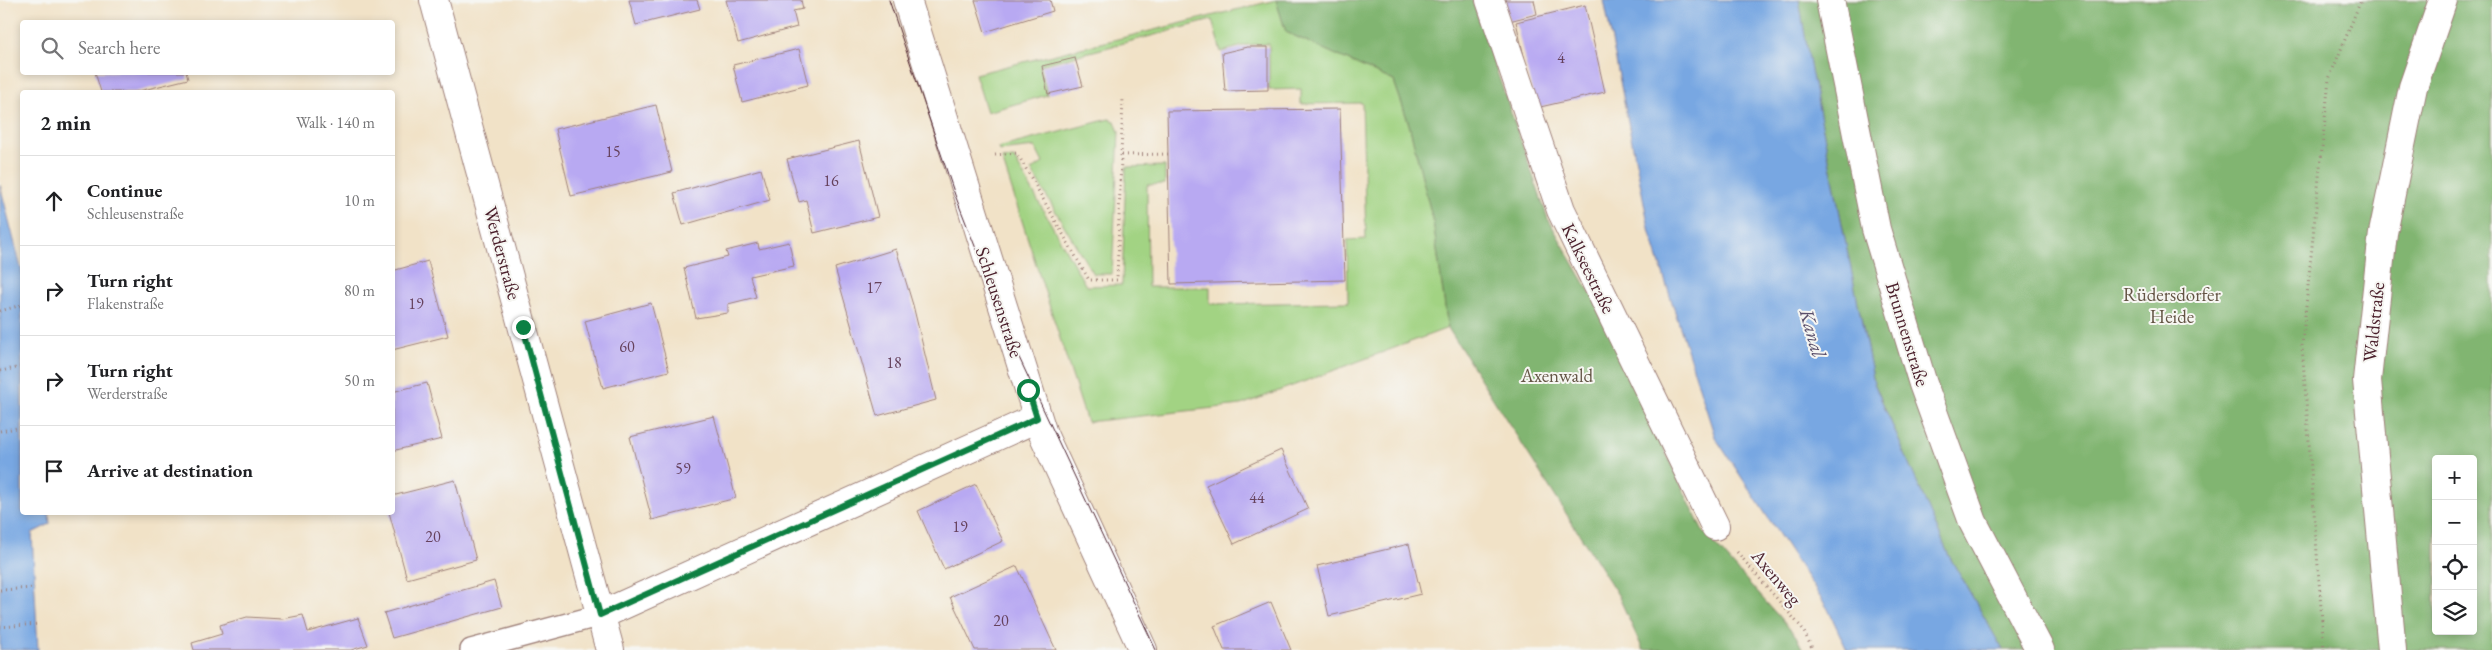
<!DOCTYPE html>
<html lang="en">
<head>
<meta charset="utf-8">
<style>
  :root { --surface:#fff; --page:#f6f6f6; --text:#202124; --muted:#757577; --line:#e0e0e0 }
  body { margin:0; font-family:"EB Garamond",serif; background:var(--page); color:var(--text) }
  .controls { position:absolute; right:15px; bottom:15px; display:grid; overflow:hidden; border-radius:5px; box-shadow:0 2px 8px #0003 }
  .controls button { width:45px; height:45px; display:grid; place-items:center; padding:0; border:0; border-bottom:1px solid var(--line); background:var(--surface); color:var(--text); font:25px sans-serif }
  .stop { position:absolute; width:15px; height:15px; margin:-11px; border:4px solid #0b8043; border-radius:50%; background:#fff }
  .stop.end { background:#0b8043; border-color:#fff; box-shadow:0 1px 5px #0008 }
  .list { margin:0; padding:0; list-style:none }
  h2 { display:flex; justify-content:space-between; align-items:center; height:65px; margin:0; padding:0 20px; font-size:21px }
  h2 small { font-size:16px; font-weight:400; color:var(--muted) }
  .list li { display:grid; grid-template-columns:32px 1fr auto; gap:15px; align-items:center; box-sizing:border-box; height:90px; padding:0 20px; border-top:1px solid var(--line) }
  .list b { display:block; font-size:19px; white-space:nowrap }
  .list p { margin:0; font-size:16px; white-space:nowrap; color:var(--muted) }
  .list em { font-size:16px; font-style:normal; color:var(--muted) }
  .icon { flex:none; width:28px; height:28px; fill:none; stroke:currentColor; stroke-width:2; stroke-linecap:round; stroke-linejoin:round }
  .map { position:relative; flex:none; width:2492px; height:650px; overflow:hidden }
  .search { position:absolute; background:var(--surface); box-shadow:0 2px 8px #0003; left:20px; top:20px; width:375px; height:55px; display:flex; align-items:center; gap:12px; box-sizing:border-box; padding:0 18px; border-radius:5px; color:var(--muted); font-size:19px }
  .panel { position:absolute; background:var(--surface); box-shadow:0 2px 8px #0003; left:20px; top:90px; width:375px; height:425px; border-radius:5px }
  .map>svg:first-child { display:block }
  .green { fill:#a2d383; stroke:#767957 }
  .forest { fill:#81b571; stroke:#666a4e; fill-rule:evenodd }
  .water { fill:#78a7e2; stroke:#616386 }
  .building { fill:#b8a9f2 }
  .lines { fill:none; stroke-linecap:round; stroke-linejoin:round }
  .service-casing { stroke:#9e8079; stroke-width:24 }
  .minor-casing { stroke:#9e8079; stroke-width:30 }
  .tertiary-casing { stroke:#9e8079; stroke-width:30 }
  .path { stroke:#9e8079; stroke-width:3; stroke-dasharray:1 4; stroke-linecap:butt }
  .service { stroke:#fff; stroke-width:21 }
  .minor { stroke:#fff; stroke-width:28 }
  .tertiary { stroke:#fff; stroke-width:28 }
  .tram { stroke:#4a1f2b; stroke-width:1 }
  .route { stroke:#0b8043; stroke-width:6 }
  .labels { text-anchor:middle; stroke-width:4; stroke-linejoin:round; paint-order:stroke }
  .number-label { font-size:16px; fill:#66425d }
  .street-label { font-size:19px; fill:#4a1f2b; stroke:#f6f6f2 }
  .park-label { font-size:19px; fill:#645545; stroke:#f6f6f2 }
  .water-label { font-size:20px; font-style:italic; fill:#5a4f6b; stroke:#f6f6f2 }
</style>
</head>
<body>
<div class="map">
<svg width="2492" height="650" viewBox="0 0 2492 650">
  <rect width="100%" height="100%" fill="#f6f6f2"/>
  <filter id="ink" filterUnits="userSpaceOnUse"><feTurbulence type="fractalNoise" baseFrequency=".02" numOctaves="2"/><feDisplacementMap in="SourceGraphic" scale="10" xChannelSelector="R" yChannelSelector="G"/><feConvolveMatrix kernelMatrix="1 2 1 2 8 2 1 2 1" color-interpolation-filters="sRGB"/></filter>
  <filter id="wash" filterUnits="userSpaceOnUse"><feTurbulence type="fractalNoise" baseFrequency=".0096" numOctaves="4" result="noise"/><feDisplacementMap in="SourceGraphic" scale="20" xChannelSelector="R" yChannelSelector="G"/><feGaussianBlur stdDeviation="1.12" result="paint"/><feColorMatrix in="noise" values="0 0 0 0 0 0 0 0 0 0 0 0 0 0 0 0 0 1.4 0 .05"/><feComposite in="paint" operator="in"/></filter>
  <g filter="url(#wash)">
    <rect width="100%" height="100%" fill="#f1e2c7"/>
    <!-- green -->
    <path class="green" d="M1276,0L1286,32L1394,81L1409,124L1433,221L1448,328L1241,405L1087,422L1002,159L1014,158L1086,286L1122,285L1126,167L1165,166V184L1147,185L1148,287H1210V304L1348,302L1347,240L1366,239L1362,103L1301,104V89L1269,90V44L1247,45L1221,52L1212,20L1040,65L1047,95L987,112L975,74Z
      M1109,119L1115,121L1119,132L1112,274H1093L1031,170L1043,163L1035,147L999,151L998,148Z"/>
    <!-- forest -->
    <path class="forest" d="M1276,0H1472L1548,219L1594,299L1702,530L1796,636L1803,650H1643L1618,595L1448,328L1433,221L1409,124L1394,81L1286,32Z
      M1799,0H2492V650H2003L1949,556L1874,383L1810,65ZM2436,459H2473V631H2436Z"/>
    <!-- water -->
    <path class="water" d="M1604,0H1799L1810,65L1874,383L1949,556L2003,650H1847L1828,609L1715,437L1650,233Z
      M0,185L22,272V512L49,513L50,524L32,533L38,650H0Z"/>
    <g id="blocks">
      <!-- building -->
      <path class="building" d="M629,0H697L700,9L636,25Z
        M726,0H801L803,9L793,11L797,27L738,43Z
        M975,0H1050L1053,11L985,32Z
        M1504,0H1534L1537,14L1509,21Z
        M1585,5L1605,92L1536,108L1516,22Z
        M1247,47H1268V90L1225,91L1222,53Z
        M799,49L808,85L742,102L733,65Z
        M1075,58L1083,86L1048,94L1042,66Z
        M95,72H186L188,79L135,92H101Z
        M656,105L672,172L571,196L555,129Z
        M1340,109L1345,280L1171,284L1167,111Z
        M859,141L878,217L814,233L806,200L799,202L787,159Z
        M761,169L770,200L683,225L674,193Z
        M789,242L794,266L750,276L756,297L728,304V313L696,318L684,268L728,257L726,251L758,243L759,249Z
        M896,249L913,305L936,400L877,416L835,268Z
        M428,261L448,336L392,350V271Z
        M651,303L669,371L603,388L585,321Z
        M427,383L442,439L392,451V392Z
        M714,416L736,498L652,520L630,437Z
        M1281,450L1308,509L1234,544L1206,485Z
        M455,480L476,560L407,579L389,512H392V496Z
        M976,484L1003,541L944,569L918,511Z
        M1409,544L1421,594L1329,616L1317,566Z
        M1017,566L1056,650H975L950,597Z
        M494,581L502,607L392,638L384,613Z
        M1271,602L1291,650H1224L1214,626Z
        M303,615L308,632L358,618L368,645L351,650H194L192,643L222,634L220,625L247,617L282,619Z"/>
    </g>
  </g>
  <g filter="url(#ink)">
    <use href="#blocks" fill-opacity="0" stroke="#9e8079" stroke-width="1"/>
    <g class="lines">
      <defs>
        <path id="service" d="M471,650L601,615"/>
        <path id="minor" d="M434,0L610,650
          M1490,0L1561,210L1715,526
          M1830,0L1876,229L1923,384L1973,522L2040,650
          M601,615L1037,418"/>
        <path id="tertiary" d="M907,0L1043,434L1143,650
          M2392,650L2367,380L2383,233L2413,87L2443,0"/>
      </defs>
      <!-- service casing -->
      <use href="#service" class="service-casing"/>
      <!-- minor casing -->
      <use href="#minor" class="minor-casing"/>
      <!-- tertiary casing -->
      <use href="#tertiary" class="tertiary-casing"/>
      <!-- path -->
      <path class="path" d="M995,155L1017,153L1089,280H1117L1123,97
        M1122,155L1168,154
        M0,311L22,305
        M0,371L22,367
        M0,431L22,427
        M1737,552L1802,628L1813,650
        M0,590L35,588
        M0,627L38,624
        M2324,650L2302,345L2329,79L2361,0"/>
      <!-- service -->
      <use href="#service" class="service"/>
      <!-- minor -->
      <use href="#minor" class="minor"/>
      <!-- tertiary -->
      <use href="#tertiary" class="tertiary"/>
      <!-- tram -->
      <path class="tram" d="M889,0L955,195L1016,351L1156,650"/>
    </g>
  </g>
  <g class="lines" filter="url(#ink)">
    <!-- route -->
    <path class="route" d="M523,327L600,615L1037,418L1028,390"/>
  </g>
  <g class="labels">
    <!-- number labels -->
    <g class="number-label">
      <text x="1561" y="63">4</text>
      <text x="613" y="157">15</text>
      <text x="831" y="186">16</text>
      <text x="874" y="293">17</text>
      <text x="416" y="309">19</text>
      <text x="627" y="352">60</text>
      <text x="894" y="368">18</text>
      <text x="683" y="474">59</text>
      <text x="1257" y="503">44</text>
      <text x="960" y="532">19</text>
      <text x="433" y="542">20</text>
      <text x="1001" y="626">20</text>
    </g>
    <!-- street labels -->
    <g class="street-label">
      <text transform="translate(503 253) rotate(75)" y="7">Werderstraße</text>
      <text transform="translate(1589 268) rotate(64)" y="7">Kalkseestraße</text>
      <text transform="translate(1000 302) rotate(72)" y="7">Schleusenstraße</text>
      <text transform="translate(2373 322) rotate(-84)" y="7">Waldstraße</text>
      <text transform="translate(1908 334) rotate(73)" y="7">Brunnenstraße</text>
      <text transform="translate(1777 577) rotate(50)" y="7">Axenweg</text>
    </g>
    <!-- park labels -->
    <g class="park-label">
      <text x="2172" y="301">Rüdersdorfer<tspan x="2172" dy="22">Heide</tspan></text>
      <text x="1557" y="382">Axenwald</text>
    </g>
    <!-- water labels -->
    <g class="water-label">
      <text transform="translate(1813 333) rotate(74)" y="7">Kanal</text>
    </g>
  </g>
</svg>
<div class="controls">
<button>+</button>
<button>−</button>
<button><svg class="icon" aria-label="locate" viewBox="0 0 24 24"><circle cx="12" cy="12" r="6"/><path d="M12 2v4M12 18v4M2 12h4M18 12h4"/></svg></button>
<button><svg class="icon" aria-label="layers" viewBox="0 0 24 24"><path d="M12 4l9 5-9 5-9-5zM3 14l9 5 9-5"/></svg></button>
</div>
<div class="stop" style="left:1028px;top:390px"></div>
<div class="stop end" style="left:523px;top:327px"></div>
<div class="search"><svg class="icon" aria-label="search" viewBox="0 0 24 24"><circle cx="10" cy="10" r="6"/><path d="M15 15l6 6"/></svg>Search here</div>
<section class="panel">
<h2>2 min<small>Walk · 140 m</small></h2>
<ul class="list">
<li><svg class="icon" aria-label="ahead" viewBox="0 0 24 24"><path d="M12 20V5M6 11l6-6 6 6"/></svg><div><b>Continue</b><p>Schleusenstraße</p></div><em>10 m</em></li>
<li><svg class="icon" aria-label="right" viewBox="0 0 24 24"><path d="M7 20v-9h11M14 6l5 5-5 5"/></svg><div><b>Turn right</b><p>Flakenstraße</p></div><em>80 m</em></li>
<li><svg class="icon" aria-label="right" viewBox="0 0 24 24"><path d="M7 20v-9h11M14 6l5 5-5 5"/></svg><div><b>Turn right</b><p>Werderstraße</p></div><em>50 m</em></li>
<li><svg class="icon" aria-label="arrive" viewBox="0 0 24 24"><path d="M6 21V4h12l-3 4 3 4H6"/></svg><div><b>Arrive at destination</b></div></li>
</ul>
</section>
</div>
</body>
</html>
